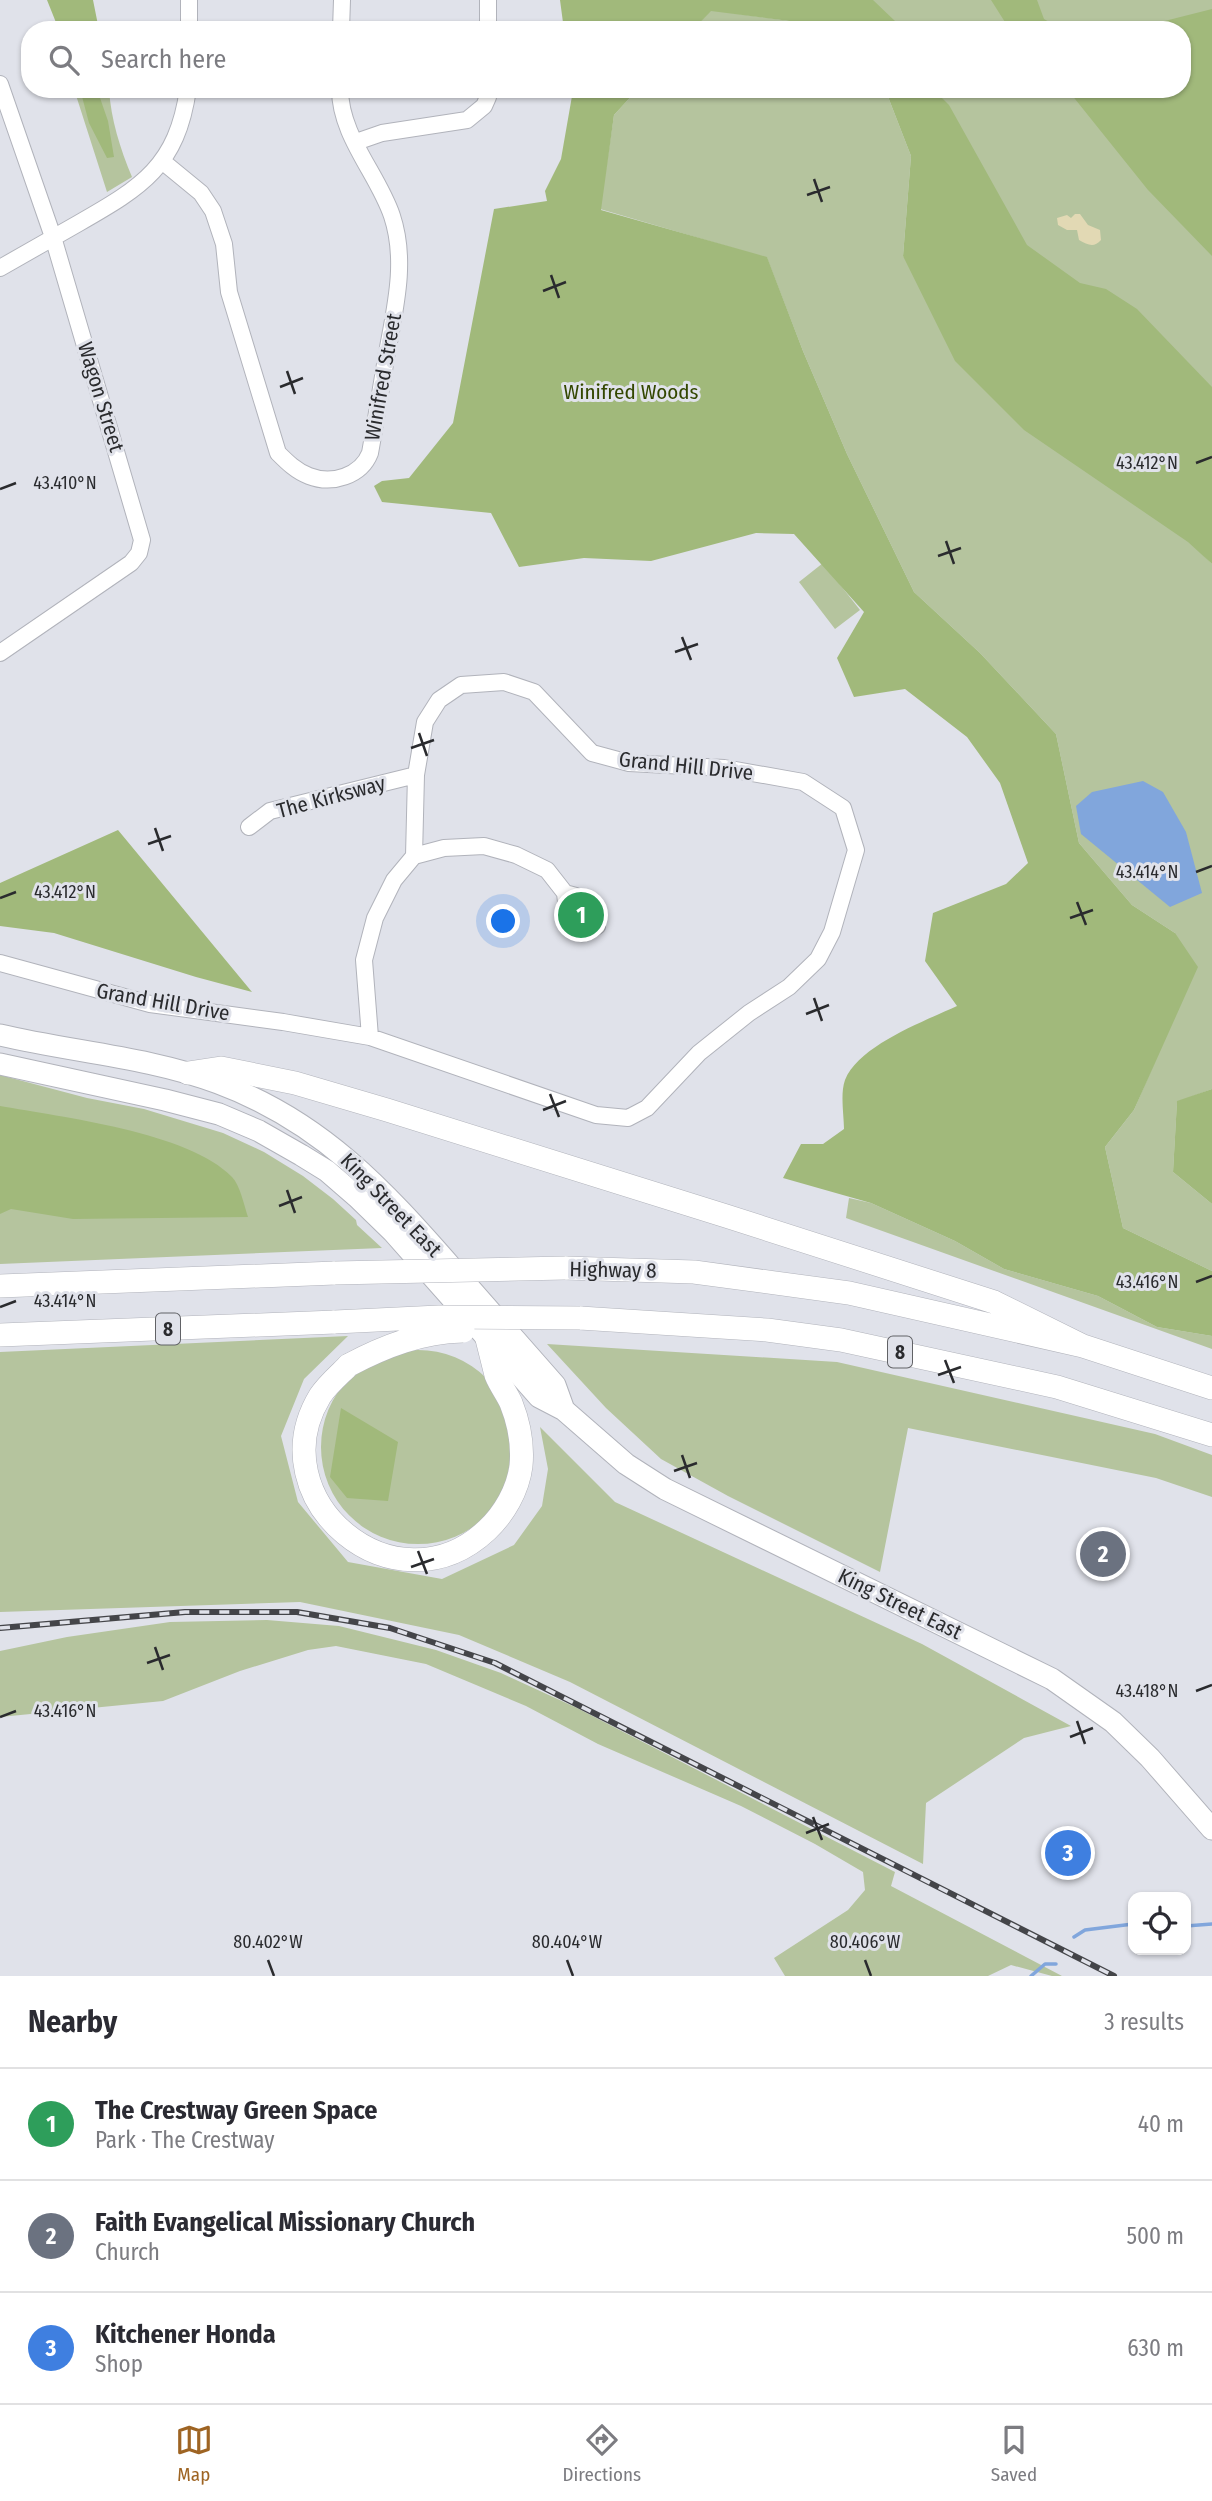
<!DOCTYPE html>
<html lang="en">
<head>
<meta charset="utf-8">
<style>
  :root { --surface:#fff; --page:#f7f7f7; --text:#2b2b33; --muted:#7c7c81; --line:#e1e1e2; --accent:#9e6423 }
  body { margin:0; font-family:"Fira Sans Condensed",sans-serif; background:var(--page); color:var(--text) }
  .controls { position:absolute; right:21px; bottom:21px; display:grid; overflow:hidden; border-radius:14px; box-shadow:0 2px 5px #0004 }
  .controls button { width:63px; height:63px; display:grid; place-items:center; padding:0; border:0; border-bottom:2px solid var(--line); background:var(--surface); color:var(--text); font:35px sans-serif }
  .you { position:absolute; left:504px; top:922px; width:24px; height:24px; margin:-18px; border:5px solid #fff; border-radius:50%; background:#1a73e8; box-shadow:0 0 0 10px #1a73e833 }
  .badge { display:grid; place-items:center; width:46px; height:46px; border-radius:50%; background:var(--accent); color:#fff; font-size:23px; font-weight:700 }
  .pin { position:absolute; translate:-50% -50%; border:4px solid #fff; box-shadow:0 2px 7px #0006 }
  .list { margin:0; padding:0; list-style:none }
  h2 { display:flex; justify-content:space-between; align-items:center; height:91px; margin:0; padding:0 28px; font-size:30px }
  h2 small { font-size:23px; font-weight:400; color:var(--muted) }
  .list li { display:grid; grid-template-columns:46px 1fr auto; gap:21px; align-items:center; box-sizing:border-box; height:112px; padding:0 28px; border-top:2px solid var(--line) }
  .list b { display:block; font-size:26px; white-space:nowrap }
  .list p { margin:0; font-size:23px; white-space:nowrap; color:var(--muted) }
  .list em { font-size:23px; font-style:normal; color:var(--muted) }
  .icon { flex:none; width:38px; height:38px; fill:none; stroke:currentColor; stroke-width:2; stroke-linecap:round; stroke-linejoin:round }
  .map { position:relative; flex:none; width:1212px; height:1976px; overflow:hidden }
  .search { position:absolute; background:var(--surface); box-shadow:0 2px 5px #0004; left:21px; right:21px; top:21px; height:77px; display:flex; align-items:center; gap:18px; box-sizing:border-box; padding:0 24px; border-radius:28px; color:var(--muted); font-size:26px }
  .sheet { height:427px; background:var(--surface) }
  nav { display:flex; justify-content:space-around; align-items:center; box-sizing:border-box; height:98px; border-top:2px solid var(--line); background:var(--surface); font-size:19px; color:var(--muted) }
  nav a { display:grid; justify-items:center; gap:4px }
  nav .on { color:var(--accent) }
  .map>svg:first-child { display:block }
  .green { fill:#b5c49e }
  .forest { fill:#a1b97b }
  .sand { fill:#e2d9b4 }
  .water { fill:#81a6dc }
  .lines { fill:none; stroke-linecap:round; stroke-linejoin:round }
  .stream { stroke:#81a6dc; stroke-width:3.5 }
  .minor-casing { stroke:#b1b3bb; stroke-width:18 }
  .major-casing { stroke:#b1b3bb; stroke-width:23 }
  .highway-casing { stroke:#b1b3bb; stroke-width:24 }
  .minor { stroke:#fff; stroke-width:16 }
  .major { stroke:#fff; stroke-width:21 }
  .highway { stroke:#fff; stroke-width:23 }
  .rail-casing { stroke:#444549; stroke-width:6 }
  .rail { stroke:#e0e2ea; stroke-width:3.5; stroke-dasharray:10; stroke-linecap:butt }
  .highway-bridge-casing { stroke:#b1b3bb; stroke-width:24; stroke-linecap:butt }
  .highway-bridge { stroke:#fff; stroke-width:23 }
  .ticks { fill:none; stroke:#2a2b2e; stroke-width:2.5 }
  .labels { text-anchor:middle; stroke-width:6; stroke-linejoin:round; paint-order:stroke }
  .shield { fill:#e0e2ea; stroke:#616266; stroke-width:2 }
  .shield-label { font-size:19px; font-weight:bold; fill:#2a2b2e }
  .street-label { font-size:21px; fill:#2a2b2e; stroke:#e0e2ea }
  .park-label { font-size:21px; fill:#334700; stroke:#e0e2ea }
  .ticks-label { font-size:18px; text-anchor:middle; fill:#2a2b2e; stroke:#e0e2ea; stroke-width:6; stroke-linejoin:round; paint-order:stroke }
</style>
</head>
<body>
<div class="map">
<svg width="1212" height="1976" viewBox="0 0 1212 1976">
  <rect width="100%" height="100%" fill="#e0e2ea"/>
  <!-- green -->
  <path class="green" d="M826,0H1212V426L1013,278L900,89H1182V30H864Z
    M711,10L797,22L808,30H693Z
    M74,89H109C111,120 120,148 132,177L107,192Z
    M638,89H885L911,156L903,256L1212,564V1089L1177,1102L1173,1172L1212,1204V1271L1123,1228L1105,1147L1134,1110L1156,1059L1175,933L1132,905L1079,843L1056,734L980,653L914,592L847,454L803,351L767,258L600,209L614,115Z
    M823,563L860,610L835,629L799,582Z
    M0,1075L87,1098L144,1109L223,1133L264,1152L303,1176L333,1199L356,1220L357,1225L382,1248L0,1264Z
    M849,1198L871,1203L955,1241L1004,1269L1098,1296L1157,1327L1212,1336V1349L846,1218Z
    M348,1336L304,1379L281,1436L298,1502L348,1562L442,1579L514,1545L542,1506L548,1469L540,1427L615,1502L922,1644L1071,1726L1024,1738L926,1803L923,1864L570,1682L459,1635L300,1602L0,1612V1352Z
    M547,1344L837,1362L1155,1434L1212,1455V1497L1156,1478L908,1428L880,1572L728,1496L661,1459L606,1408Z
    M321 1447a97 97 0 1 1 194 0a97 97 0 1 1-194 0Z
    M267,1620L339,1626L436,1650L501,1673L577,1708L895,1872L891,1886L1062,1976H1052L1011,1965L988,1976H785L774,1958L848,1910L865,1890L863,1872L815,1844L741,1806L598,1744L526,1706L426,1664L336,1646L308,1650L240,1671L163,1701L0,1717V1651L67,1637L170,1622Z"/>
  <!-- forest -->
  <path class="forest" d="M47,0H93L99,30H59Z
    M560,0H873L896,22L898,30H808L797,22L711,11L693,30H564Z
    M991,0H1037L1044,19L1063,30H1010Z
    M1212,9V256L1148,190L1067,89H1182V30H1129Z
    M80,89H100L99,95L108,121L114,157L107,158L89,123Z
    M572,89H638L614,115L601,210L767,257L803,351L847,454L914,592L980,653L1056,734L1079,843L1132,905L1175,933L1198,967L1134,1110L1105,1147L1123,1228L1212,1271V1336L1157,1327L1098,1296L1004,1269L955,1241L871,1203L783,1178L801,1144H823L844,1129C844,1115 840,1094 845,1080C859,1045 925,1021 957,1006L925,961L933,913L1006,884L1028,863L1000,783L967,737L905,689L854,697L837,658L864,612L794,534L756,533L651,561L584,558L519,567L491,513L382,502L374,486L382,481L409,478L453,423L494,209L547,201L545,191L561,159L572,96Z
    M885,89H933L949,105L1027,245L1080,283L1106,289L1137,309L1212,387V564L1188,542L1024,430L955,361L903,256L911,156Z
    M118,830L252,992L196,977L54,933L0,926V883Z
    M1212,1089V1204L1173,1172L1177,1101Z
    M0,1106C61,1117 189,1132 232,1177C240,1185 244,1205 248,1217L73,1219L11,1209L0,1214Z
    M341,1408L398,1442L388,1501L347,1498L330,1477Z"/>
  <!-- sand -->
  <path class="sand" d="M1075,214H1080L1088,225L1100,230L1101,240C1094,248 1088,245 1079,240L1077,230H1067L1058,225L1057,218L1067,215L1071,218Z"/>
  <!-- water -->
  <path class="water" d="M1143,781L1163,792L1186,832L1202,893L1170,907L1081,834L1076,806L1092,792Z"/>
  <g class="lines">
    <!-- stream -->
    <path class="stream" d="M1186,1926L1212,1924
      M1074,1937L1085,1930L1133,1924
      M1031,1976L1045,1964H1056"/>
    <defs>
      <path id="minor" d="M189,0V30
        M341,30L342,0
        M488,30V0
        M0,84L53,237L142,540L139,553L131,563L0,653
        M356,142L382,133L467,120L484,106L488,97V89
        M162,161L201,193L213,211L224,244L229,292L278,453C287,462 296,471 309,476C332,485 361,476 370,453C376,420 381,387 387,353C395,308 407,261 392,216C378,174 340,136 340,89
        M0,268C26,253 53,238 79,223C142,187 177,166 188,89
        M249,827L270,811L416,775
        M414,856L444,848L484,846L516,855L547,870L565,893L568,920L582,933L597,926C594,903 587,898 565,893
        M0,963L150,1004L283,1022L370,1037L596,1115L628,1118L647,1108L699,1053L749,1013L789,987L818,959L832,932L856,850L843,808L803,782L724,768L629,763L592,753L534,692L504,682L461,685L439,700L425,722L416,775L414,856L394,880L375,918L364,960L370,1037"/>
      <path id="major" d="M0,1035C72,1052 148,1057 218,1083C321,1121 383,1189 453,1269C487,1308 521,1346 555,1385L564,1410
        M0,1064L165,1100L219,1114L259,1131L301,1155L327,1171L357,1197L393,1232L539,1397L564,1410L626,1464L665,1489L1052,1679L1113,1722L1150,1758L1212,1829"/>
      <path id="highway" d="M188,1073L221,1068L295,1083L387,1110L726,1216L994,1302L1083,1346
        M565,1268L694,1272L849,1293L1083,1346L1212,1388
        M0,1286L335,1273
        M580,1318L767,1330L841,1340L1057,1387L1212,1435
        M0,1335L335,1322
        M349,1365C339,1375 327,1385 320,1396C257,1499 395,1616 487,1530C504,1514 518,1490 521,1466C523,1445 519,1423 511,1403C507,1394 500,1385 496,1375C493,1363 490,1351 487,1339"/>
    </defs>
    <!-- minor casing -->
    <use href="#minor" class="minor-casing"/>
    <!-- major casing -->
    <use href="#major" class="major-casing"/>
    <!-- highway casing -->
    <use href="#highway" class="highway-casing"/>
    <!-- minor -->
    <use href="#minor" class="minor"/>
    <!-- major -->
    <use href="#major" class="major"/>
    <!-- highway -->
    <use href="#highway" class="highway"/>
    <defs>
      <path id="rail" d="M0,1628L185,1612H297L390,1628L495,1663L1114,1976"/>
    </defs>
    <!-- rail casing -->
    <use href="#rail" class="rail-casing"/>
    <!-- rail -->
    <use href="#rail" class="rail"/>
    <defs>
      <path id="highway-bridge" d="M335,1273L565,1268
        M335,1322L439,1317L580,1318
        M349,1365C385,1346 421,1332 463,1331"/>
    </defs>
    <!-- highway-bridge casing -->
    <use href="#highway-bridge" class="highway-bridge-casing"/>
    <!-- highway-bridge -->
    <use href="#highway-bridge" class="highway-bridge"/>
  </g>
  <!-- ticks -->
  <path class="ticks" d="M814,179L822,202M807,195L830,187M551,275L559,298M543,291L566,282M287,371L295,394M280,387L303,378M1196,463L1212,457M0,489L16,483M946,541L954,564M938,556L961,548M682,637L691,660M675,652L698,644M419,733L427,756M411,748L434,740M155,828L163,851M148,844L171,836M1196,872L1212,866M0,898L16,892M1077,902L1086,925M1070,918L1093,910M814,998L822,1021M806,1014L829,1005M550,1094L559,1117M543,1110L566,1101M287,1190L295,1213M279,1206L302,1197M1196,1282L1212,1276M0,1307L16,1301M945,1360L954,1383M938,1375L961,1367M682,1455L690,1478M674,1471L697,1463M418,1551L427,1574M411,1567L434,1559M155,1647L163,1670M147,1663L170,1655M1196,1691L1212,1685M0,1717L16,1711M1077,1721L1085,1744M1070,1737L1093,1728M813,1817L822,1840M806,1833L829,1824M268,1960L274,1976M567,1960L573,1976M865,1960L871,1976"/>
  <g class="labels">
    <!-- shield labels -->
    <g class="shield">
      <rect x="156" y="1313.5" width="24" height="31" rx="5"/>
      <rect x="888" y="1336.5" width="24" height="31" rx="5"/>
    </g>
    <g class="shield-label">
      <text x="168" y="1336">8</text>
      <text x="900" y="1359">8</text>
    </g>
    <!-- street labels -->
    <g class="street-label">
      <text transform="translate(383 377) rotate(-80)" y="7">Winifred Street</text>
      <text transform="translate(101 397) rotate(73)" y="7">Wagon Street</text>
      <text transform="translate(686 766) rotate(6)" y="7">Grand Hill Drive</text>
      <text transform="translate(331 797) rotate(-15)" y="7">The Kirksway</text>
      <text transform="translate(163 1002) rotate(10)" y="7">Grand Hill Drive</text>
      <text transform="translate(391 1205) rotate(46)" y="7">King Street East</text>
      <text transform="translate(613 1270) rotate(1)" y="7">Highway 8</text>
      <text transform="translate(900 1604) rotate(26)" y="7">King Street East</text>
    </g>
    <!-- park labels -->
    <g class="park-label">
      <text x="631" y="399">Winifred Woods</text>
    </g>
  </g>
  <g class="ticks-label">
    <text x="1147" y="469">43.412°N</text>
    <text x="65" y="489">43.410°N</text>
    <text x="1147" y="878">43.414°N</text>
    <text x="65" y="898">43.412°N</text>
    <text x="1147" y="1288">43.416°N</text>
    <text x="65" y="1307">43.414°N</text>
    <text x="1147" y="1697">43.418°N</text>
    <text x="65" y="1717">43.416°N</text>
    <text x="268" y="1948">80.402°W</text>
    <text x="567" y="1948">80.404°W</text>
    <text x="865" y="1948">80.406°W</text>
  </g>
</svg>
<div class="controls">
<button><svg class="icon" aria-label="locate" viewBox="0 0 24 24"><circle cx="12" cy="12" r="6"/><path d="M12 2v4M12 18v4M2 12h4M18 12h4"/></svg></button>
</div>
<div class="you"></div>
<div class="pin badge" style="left:581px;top:915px;background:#2e9e5b">1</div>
<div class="pin badge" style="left:1103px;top:1554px;background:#6b7280">2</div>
<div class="pin badge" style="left:1068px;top:1853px;background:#3f7fe0">3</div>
<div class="search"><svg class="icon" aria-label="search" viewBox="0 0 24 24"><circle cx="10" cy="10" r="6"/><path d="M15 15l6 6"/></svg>Search here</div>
</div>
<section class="sheet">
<h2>Nearby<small>3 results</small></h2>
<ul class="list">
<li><span class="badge" style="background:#2e9e5b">1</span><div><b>The Crestway Green Space</b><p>Park · The Crestway</p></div><em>40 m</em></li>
<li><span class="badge" style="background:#6b7280">2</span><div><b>Faith Evangelical Missionary Church</b><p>Church</p></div><em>500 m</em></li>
<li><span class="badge" style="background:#3f7fe0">3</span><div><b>Kitchener Honda</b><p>Shop</p></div><em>630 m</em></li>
</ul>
</section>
<nav>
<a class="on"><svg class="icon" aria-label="map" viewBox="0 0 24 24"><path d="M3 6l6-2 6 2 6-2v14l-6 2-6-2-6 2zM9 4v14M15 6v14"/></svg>Map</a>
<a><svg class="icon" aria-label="directions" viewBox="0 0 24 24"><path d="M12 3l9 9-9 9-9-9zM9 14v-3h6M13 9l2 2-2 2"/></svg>Directions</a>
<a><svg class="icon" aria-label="saved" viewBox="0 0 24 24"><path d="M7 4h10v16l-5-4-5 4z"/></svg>Saved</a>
</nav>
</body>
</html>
